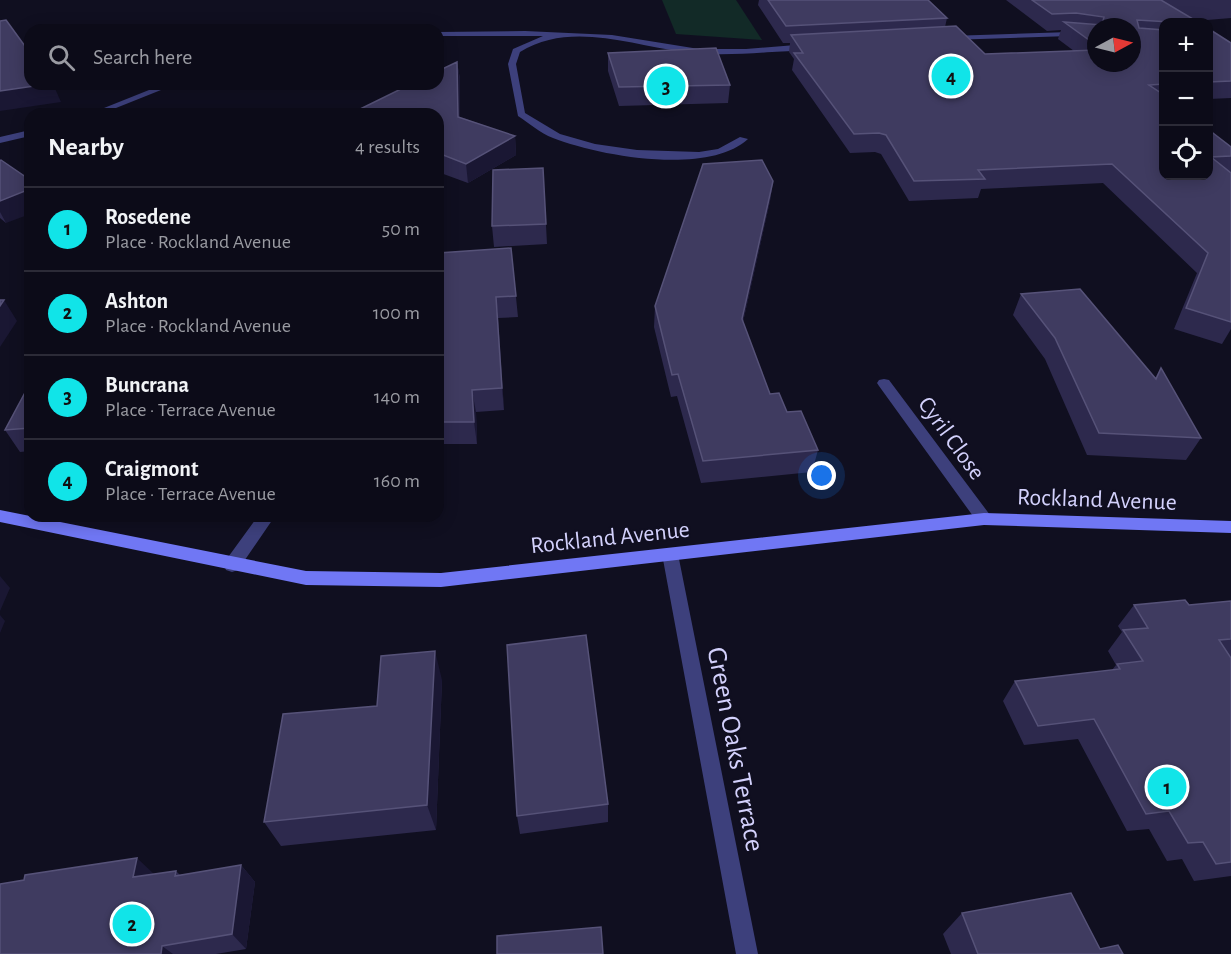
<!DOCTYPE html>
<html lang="en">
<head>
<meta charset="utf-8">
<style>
  :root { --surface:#0c0b18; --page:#1a1925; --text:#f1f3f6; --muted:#9a9ba2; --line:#2c2b37; --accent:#11e4e8 }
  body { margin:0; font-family:"Alegreya Sans",sans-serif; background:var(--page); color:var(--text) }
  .controls { position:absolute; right:18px; top:18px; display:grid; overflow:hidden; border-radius:12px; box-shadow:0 3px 15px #0003 }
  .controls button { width:54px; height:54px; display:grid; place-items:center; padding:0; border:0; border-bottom:2px solid var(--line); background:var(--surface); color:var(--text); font:30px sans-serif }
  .compass { position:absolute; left:1087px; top:18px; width:54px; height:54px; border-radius:50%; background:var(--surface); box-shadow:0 3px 15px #0003; rotate:83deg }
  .you { position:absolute; left:822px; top:476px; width:21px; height:21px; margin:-15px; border:4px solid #fff; border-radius:50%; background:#1a73e8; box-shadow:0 0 0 9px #1a73e833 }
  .badge { display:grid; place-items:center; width:39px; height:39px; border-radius:50%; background:var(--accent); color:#111; font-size:20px; font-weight:700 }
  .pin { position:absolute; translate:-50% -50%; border:3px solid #fff; box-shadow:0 2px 6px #0006 }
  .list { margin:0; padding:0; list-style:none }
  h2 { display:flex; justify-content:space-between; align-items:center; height:78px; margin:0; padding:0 24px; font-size:26px }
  h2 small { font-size:20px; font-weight:400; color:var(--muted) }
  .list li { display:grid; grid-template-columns:39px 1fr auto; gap:18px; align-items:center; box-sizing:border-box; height:84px; padding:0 24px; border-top:2px solid var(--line) }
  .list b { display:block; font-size:22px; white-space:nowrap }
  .list p { margin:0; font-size:20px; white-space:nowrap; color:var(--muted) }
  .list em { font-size:20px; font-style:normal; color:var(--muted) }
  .icon { flex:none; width:33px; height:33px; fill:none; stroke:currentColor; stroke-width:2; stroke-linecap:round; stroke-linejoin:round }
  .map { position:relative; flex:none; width:1231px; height:954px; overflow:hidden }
  .search { position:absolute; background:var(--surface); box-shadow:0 3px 15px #0003; left:24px; top:24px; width:420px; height:66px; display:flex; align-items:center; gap:15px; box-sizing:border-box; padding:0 21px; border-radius:18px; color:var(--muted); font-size:22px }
  .panel { position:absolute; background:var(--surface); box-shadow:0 3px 15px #0003; left:24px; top:108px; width:420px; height:414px; border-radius:18px }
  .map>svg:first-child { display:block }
  .green { fill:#122a27 }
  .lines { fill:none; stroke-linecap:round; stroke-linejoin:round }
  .street { fill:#3d407c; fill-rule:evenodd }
  .secondary { fill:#7077f4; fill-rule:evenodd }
  .wall { fill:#2d294d; fill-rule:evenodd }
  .shaded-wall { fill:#1a1733 }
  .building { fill:#3f3b60; stroke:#565278; stroke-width:1.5 }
  .labels { text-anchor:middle; stroke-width:4.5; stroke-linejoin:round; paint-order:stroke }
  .street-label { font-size:24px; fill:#d3d1fc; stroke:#100f20 }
  .near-street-label { font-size:28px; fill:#d3d1fc; stroke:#100f20 }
</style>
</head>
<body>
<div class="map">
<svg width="1231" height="954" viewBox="0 0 1231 954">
  <rect width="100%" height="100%" fill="#100f20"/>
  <!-- green -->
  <path class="green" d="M662,0H736L762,40L676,34Z"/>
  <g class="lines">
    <!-- street -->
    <path class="street" d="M525,31L612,35L699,49H746L808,44L812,46C802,52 784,51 772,52C743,54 713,56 684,52C630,45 570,21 520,52L516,64L525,113L560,134L595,144L637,150L699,152L718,149L740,137L748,139C708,176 599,156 553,138C540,133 529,123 518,116L508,64L513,49L543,36H438V32Z
      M1070,32L1096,35V39L1070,36L949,40L945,38L949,36Z
      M164,84H176L101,114H89Z
      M30,130V136L0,143V137Z
      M884,379L889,380L990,515L992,519L990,523H978L879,386L877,383L879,380Z
      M258,516H275L238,570L232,572L226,570L224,565L226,560Z
      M670,548L676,550L678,554L758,954H736L662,554L664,550Z"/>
    <!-- secondary -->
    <path class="secondary" d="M0,510L306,571L441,573L984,513L1231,521V533L984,525L441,587L306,585L0,522Z"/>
  </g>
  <!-- wall -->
  <path class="wall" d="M759,0H928L947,18L945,27L985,54L1074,51L1058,39L1061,30L1047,31L1006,0H1231V18L1195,21L1198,22H1164V176L1209,130L1231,147V329L1222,344L1174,329L1197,273L1103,183L981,189L978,198L909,201L881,154L875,152L850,153L792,70L794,59L789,52L790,43H783L758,5ZM1096,27L1132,63H1096Z
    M1209,29L1231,43V98L1209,99Z
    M608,53L730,85L728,103L619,106L608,71Z
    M457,62L460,79V117L515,136L516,155L468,183L438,172V114Z
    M0,161L6,223L0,218Z
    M543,168L547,244L494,247L492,226Z
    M773,181L770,201L743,322L770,394L787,412L818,450L812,472L701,483L677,396L671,397L654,327L655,306Z
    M511,248L518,317L498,318L504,410L476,412L477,444H438V253Z
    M1021,294L1155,378L1161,368L1201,438L1186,460L1087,455L1045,359L1013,315Z
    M30,387V451L20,452L5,430Z
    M1231,601V876L1194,881L1182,859L1167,861L1149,829L1127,831L1078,739L1024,745L1003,701L1015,681L1112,670L1116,665L1108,651L1122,632L1118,626L1134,605H1189Z
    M442,680L436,830L281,846L264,822L377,706Z
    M608,804V822L520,834L517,816Z
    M241,865L255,882L246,949L216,954H0L154,874L176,871L180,875Z
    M962,913L1100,949L1123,954H951L943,934Z"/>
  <!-- shaded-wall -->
  <path class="shaded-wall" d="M457,62L460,79V135L458,117Z
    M48,84H53L61,102L0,111V91Z
    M515,136L516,155L468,183L466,164Z
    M773,181L770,201L739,340L742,319Z
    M30,189V214L6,223L0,212V201Z
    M496,297L498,318L504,410L502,388Z
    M4,300L17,321L0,347V306Z
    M472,390L476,412L477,444L474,422Z
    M0,576L10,588L0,611Z
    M0,615L5,621L0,633Z
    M435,651L442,680L436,830L427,805Z
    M137,858L155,875L133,877Z
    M241,865L255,882L246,949L232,934Z
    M162,946L173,954H161Z"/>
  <!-- building -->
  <path class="building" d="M768,0H928L947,18L786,26Z
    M1032,0H1161L1198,22H1171L1137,20L1139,28L1164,30V84L1149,85L1164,95V176H1209V130L1231,147V156L1211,157L1231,173V322L1186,308L1208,253L1112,164L978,170L985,179L914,181L886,135L879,133L854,134L794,53H803L791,35L956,26L985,54L1096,50V63H1132V27H1096V45L1064,22L1102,25L1104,17L1076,13L1052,14Z
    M6,20L30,53V84H48L0,91V21Z
    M1209,29L1231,43V81L1209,82Z
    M716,48L730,85L619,87L608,53Z
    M457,62L458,117L515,136L466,164L438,153V114H350L411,84H438V71Z
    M1,160L30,180V189L0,201V161Z
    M762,160L773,181L742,319L770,394L779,393L787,412L801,411L818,450L703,461L678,374L672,375L655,306L703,164Z
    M543,168L546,224L492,226L493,170Z
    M511,248L516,296L496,297L502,388L472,390L474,422H438V253Z
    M1080,289L1156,379L1161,368L1201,438L1099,433L1055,338L1021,294Z
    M0,300H4L0,306Z
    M28,387H30V428L5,430Z
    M1185,600L1189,605L1231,601V639L1219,640L1231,658V862L1216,864L1203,842L1188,843L1169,811L1146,814L1094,719L1038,726L1015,681L1120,669L1117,664L1143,661L1123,630L1148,628L1134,605Z
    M586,635L608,804L517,816L507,645Z
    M435,651L427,805L264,822L283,714L377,706L381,656Z
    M137,858L133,877L176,871L175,876L241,865L232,934L162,946L161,954H0V884L24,880L25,875Z
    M1071,893L1100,949L1118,945L1123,954H978L962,913Z
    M601,927L603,954H497V936Z"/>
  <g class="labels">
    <!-- street labels -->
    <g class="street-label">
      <text transform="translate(952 438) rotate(54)" y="8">Cyril Close</text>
      <text transform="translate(1097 499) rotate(2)" y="8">Rockland Avenue</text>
      <text transform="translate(610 537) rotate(-6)" y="8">Rockland Avenue</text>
    </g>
    <!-- near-street labels -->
    <g class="near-street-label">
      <text transform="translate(737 749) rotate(79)" y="10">Green Oaks Terrace</text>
    </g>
  </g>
</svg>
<div class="controls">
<button>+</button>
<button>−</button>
<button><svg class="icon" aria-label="locate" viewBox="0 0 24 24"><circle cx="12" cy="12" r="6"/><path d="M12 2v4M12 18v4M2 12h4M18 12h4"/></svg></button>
</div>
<svg class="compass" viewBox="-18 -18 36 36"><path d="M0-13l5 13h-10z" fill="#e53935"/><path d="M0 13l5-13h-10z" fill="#9a9ba2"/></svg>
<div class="you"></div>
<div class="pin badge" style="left:1167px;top:787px">1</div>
<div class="pin badge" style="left:132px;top:924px">2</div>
<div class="pin badge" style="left:666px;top:86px">3</div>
<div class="pin badge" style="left:951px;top:76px">4</div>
<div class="search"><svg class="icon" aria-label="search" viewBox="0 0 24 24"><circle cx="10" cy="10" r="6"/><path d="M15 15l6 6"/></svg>Search here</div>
<section class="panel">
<h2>Nearby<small>4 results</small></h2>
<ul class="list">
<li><span class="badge">1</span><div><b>Rosedene</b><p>Place · Rockland Avenue</p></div><em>50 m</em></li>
<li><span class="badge">2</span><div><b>Ashton</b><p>Place · Rockland Avenue</p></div><em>100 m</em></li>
<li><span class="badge">3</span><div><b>Buncrana</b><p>Place · Terrace Avenue</p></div><em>140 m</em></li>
<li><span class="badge">4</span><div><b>Craigmont</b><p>Place · Terrace Avenue</p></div><em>160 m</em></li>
</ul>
</section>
</div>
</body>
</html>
